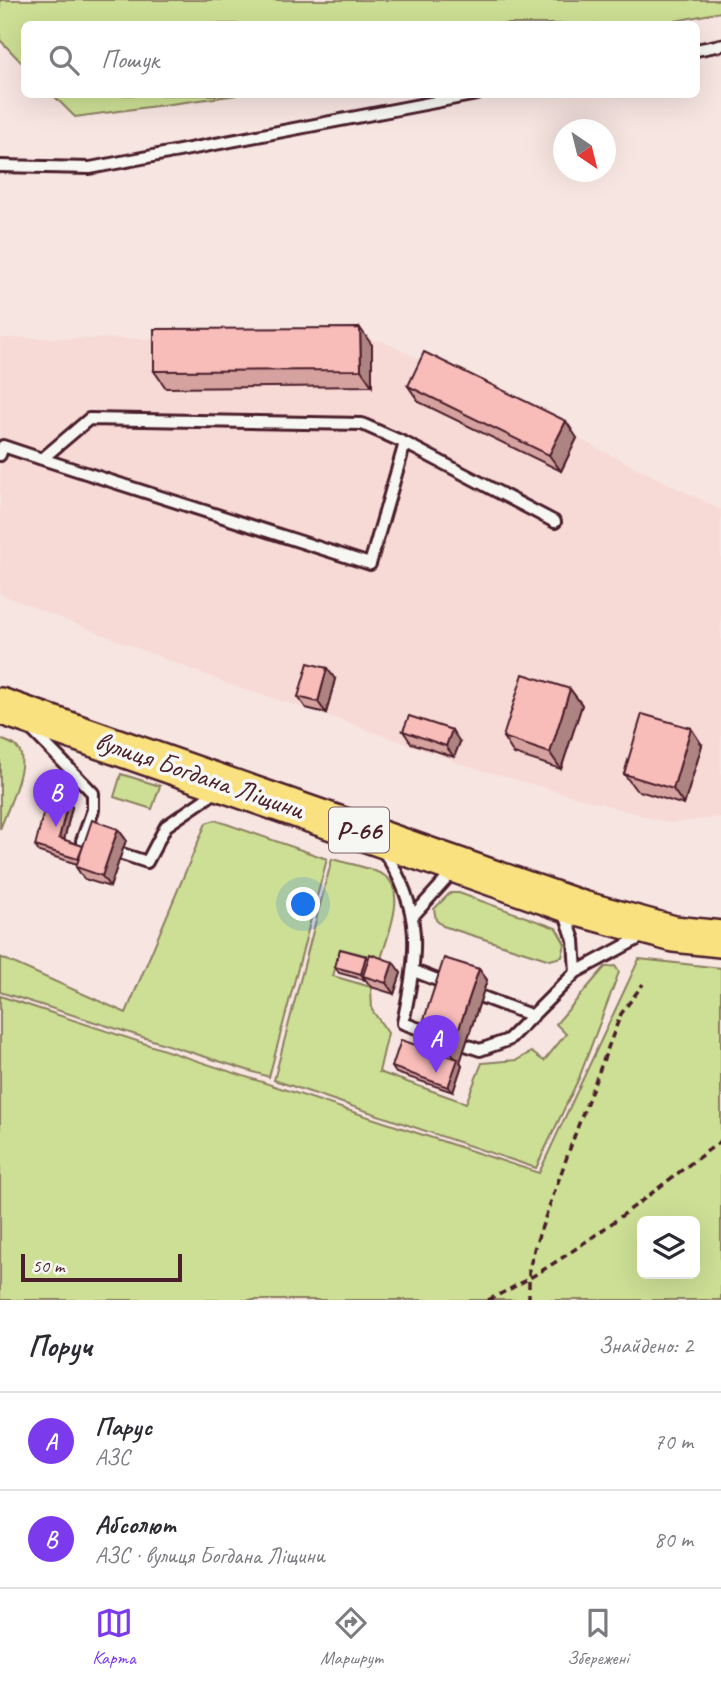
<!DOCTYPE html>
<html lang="uk">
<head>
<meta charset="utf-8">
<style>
  :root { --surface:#fff; --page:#f2f2f3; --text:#2b2b33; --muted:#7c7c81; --line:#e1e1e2; --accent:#7c3aed }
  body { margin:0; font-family:Caveat,sans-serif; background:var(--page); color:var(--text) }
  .controls { position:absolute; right:21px; bottom:21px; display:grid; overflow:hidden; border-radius:10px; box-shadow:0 7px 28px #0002 }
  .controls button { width:63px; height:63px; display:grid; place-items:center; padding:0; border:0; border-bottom:2px solid var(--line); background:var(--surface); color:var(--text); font:35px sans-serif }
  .compass { position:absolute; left:553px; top:119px; width:63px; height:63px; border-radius:50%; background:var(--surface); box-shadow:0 7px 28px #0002; rotate:145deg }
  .scale { position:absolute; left:21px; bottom:18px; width:161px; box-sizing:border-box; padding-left:7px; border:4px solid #4a1f2b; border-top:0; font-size:19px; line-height:24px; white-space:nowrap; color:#4a1f2b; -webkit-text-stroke:5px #f6f6f2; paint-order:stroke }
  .you { position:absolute; left:304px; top:905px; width:24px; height:24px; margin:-18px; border:5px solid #fff; border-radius:50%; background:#1a73e8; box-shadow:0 0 0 10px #1a73e833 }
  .badge { display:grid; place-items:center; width:46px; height:46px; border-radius:50%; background:var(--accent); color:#fff; font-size:23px; font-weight:700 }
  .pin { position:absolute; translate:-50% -58px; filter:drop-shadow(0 2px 4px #0008) }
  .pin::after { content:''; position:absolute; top:37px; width:24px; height:21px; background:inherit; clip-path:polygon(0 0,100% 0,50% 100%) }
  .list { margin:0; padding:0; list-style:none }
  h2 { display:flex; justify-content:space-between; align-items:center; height:91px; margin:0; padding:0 28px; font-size:30px }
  h2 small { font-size:23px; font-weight:400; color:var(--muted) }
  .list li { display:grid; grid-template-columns:46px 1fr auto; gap:21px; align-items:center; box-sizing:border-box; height:98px; padding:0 28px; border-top:2px solid var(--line) }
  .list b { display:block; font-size:26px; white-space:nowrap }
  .list p { margin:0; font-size:23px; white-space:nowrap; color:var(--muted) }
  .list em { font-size:23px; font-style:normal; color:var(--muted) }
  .icon { flex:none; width:38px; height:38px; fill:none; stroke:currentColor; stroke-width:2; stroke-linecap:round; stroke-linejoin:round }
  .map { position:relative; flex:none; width:721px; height:1300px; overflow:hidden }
  .search { position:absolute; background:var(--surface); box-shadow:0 7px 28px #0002; left:21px; right:21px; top:21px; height:77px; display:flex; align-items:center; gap:18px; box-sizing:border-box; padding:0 24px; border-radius:10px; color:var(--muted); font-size:26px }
  .sheet { height:287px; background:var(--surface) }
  nav { display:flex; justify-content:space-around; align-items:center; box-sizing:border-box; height:98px; border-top:2px solid var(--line); background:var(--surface); font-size:19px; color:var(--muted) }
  nav a { display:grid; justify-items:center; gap:4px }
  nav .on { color:var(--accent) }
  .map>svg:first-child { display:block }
  .built { fill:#f7d9d5 }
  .grass { fill:#ccdf94; stroke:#8b7f60; stroke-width:2; fill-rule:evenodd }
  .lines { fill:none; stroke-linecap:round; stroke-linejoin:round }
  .lane-casing { stroke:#4a1f2b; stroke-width:16 }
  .primary-casing { stroke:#4a1f2b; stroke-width:40 }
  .path { stroke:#4a1f2b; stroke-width:3.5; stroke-dasharray:7 5; stroke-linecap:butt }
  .lane { stroke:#f6f6f2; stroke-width:10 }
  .primary { stroke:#fae180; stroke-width:35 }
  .wall { fill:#d5a29f; stroke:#4a1f2b; stroke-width:2 }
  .shaded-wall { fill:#ae8482; stroke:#4a1f2b; stroke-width:2 }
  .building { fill:#f8bcb9; stroke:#4a1f2b; stroke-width:2 }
  .labels { text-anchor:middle; stroke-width:7; stroke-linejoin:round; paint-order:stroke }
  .shield { fill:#f6f6f2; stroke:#7e6067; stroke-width:2 }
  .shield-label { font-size:26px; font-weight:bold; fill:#4a1f2b }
  .street-label { font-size:28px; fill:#4a1f2b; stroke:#f6f6f2 }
</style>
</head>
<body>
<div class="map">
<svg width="721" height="1300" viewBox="0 0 721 1300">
  <rect width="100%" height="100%" fill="#f7e5e1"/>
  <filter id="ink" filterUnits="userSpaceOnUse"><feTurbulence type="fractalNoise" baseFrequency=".0143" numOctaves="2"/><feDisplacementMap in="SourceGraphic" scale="14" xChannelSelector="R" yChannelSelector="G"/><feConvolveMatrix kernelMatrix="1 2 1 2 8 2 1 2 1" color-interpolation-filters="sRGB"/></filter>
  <g filter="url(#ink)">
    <!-- built -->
    <path class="built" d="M0,338L380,340L721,510V817L670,823L471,767L324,714L234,686L0,594Z"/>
    <!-- grass -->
    <path class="grass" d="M0,0H721V12L660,24H24V65L0,40Z
      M53,95H237L75,117Z
      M0,739C7,742 15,743 19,750C29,764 6,813 0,829Z
      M121,774L160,786L152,809L114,797Z
      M215,820L327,859L269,1077L0,992V957L126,1013L206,823Z
      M332,859C348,864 371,867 385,876C408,892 386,939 381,959L341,949L333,976L371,987L372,1010L388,1033L379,1072L466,1103L482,1063L517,1060L531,1052L544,1061L566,1034L556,1024L605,967L615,966L619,972L579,1078L536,1168L274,1080Z
      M450,893H459L556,928L565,944L562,957L550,960L443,926L436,920L434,909Z
      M639,959L721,968V1300H0V996L539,1173ZM642,1221H695V1274H642Z"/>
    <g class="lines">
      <defs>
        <path id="lane" d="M696,50L721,45
          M0,166L90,168L477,94
          M405,443L370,564L42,459L89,419L362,424L405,443L555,522
          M0,455L3,446L42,459
          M31,729L93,793V810L82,841L147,862L166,826L220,789
          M382,849C425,911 417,954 403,1023L433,1034
          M564,911L574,940L576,972
          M412,917L450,875L457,874
          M414,971L450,985
          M469,992L533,1016
          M454,1041L480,1050L508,1040L576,972L643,936"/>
        <path id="primary" d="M0,706L582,909L674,934L721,939"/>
      </defs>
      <!-- lane casing -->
      <use href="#lane" class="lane-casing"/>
      <!-- primary casing -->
      <use href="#primary" class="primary-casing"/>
      <!-- path -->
      <path class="path" d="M488,1300C574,1259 645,1196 721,1141
        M529,1300V1270L535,1246L578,1126L621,1014L643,984"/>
      <!-- lane -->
      <use href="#lane" class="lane"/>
      <!-- primary -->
      <use href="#primary" class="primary"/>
    </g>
    <!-- wall -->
    <path class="wall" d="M372,345V386L166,388L154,371Z
      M408,386L577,438L561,471L419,402Z
      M335,679L326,713L306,708L298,697Z
      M570,689L582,705L561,769L514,754L503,737Z
      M403,731L460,742L454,757L411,743Z
      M702,745L684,805L636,790L624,774Z
      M68,802L72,807L64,840L83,846L118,829L126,840L110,887L84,879L76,867L77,864L39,852L35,846Z
      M368,959L401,973L394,994L371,987L365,979V980L339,973L335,967Z
      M479,969L487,980L460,1062L462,1065L453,1092L396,1073L392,1067L421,1046L417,1041Z"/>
    <!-- shaded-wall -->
    <path class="shaded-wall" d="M360,328L372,345V386L361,370Z
      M566,421L577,438L561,471L549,455Z
      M327,668L335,679L326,713L318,702Z
      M570,689L582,705L561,769L550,753Z
      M691,728L702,745L684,805L673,789Z
      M452,730L460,742L454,757L446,746Z
      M68,802L72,807L63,844L59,838Z
      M118,829L126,840L110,887L102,876Z
      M366,956L370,962L363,976L365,980L361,974Z
      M393,962L401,973L394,994L386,983Z
      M479,969L487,980L460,1062L462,1065L453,1092L448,1087L457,1061L451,1052Z"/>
    <!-- building -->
    <path class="building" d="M360,328L361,370L154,371V329Z
      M424,352L566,421L549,455L408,386Z
      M308,663L327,668L318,702L298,697Z
      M523,674L570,689L550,753L503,737Z
      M642,714L691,728L673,789L624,774Z
      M409,716L452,730L446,746L403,731Z
      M48,796L68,802L59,838L83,846L78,859L35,846Z
      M92,820L118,829L102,876L76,867Z
      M340,949L366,956L361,974L335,967Z
      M370,954L393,962L386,983L363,976Z
      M444,958L479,969L451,1052L417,1041Z
      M401,1040L458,1059L448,1087L392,1067Z"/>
  </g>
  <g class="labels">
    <!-- shield labels -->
    <rect class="shield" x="329" y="807.5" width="60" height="45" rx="5"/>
    <g class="shield-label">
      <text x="359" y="839">Р-66</text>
    </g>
    <!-- street labels -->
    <g class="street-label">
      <text transform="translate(200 774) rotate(19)" y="10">вулиця Богдана Ліщини</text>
    </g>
  </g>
</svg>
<div class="controls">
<button><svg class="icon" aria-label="layers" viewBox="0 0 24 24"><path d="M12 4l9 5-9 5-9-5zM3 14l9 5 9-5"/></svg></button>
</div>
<svg class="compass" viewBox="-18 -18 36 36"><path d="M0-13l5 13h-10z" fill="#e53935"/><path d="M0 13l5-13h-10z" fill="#7c7c81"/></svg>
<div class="scale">50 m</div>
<div class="you"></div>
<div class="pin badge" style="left:436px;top:1073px">A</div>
<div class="pin badge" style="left:56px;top:827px">B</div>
<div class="search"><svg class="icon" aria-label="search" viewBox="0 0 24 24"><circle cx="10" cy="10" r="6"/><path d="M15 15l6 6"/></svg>Пошук</div>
</div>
<section class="sheet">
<h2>Поруч<small>Знайдено: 2</small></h2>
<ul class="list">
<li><span class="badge">A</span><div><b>Парус</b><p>АЗС</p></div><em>70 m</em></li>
<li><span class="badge">B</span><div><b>Абсолют</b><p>АЗС · вулиця Богдана Ліщини</p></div><em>80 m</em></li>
</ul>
</section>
<nav>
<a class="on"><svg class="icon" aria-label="map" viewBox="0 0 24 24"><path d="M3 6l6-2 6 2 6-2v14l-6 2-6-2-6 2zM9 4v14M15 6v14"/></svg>Карта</a>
<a><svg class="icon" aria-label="directions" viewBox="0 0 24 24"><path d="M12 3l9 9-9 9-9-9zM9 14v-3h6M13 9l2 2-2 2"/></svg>Маршрут</a>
<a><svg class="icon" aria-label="saved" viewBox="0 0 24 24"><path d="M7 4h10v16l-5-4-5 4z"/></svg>Збережені</a>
</nav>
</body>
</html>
